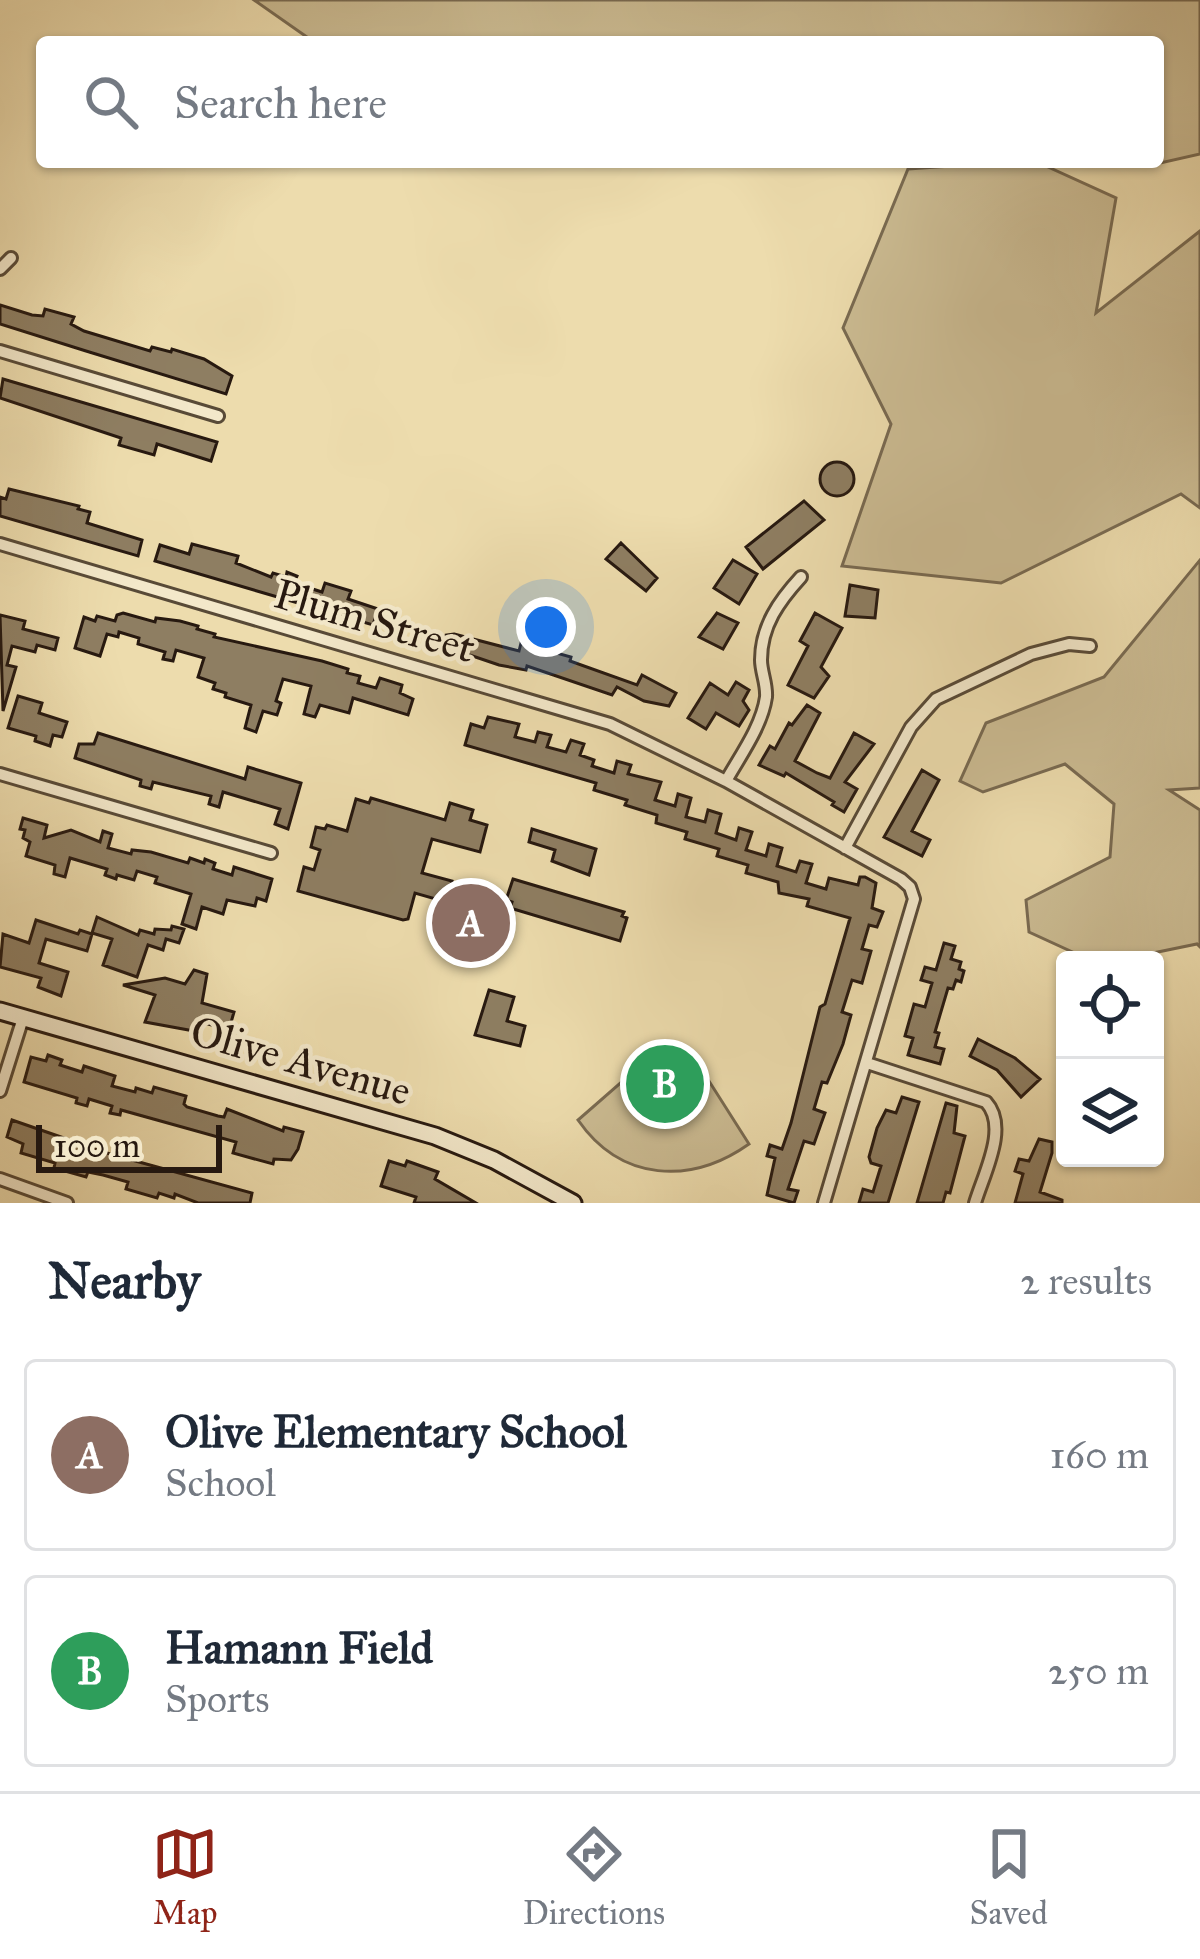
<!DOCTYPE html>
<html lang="en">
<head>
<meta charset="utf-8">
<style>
  :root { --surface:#fff; --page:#f6f6f7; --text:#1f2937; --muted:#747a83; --line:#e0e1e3; --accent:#8f2418 }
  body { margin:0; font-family:"IM FELL Great Primer",serif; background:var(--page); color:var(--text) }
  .controls { position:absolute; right:36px; bottom:36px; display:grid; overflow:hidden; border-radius:12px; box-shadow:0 3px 9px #0004 }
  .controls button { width:108px; height:108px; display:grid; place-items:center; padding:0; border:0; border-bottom:3px solid var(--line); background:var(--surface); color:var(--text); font:60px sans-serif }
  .scale { position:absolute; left:36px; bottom:30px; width:186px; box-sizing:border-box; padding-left:12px; border:6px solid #271910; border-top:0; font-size:33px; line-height:42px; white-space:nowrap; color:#271910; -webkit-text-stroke:9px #f3e8ca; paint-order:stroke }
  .you { position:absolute; left:546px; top:627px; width:42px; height:42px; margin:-30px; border:9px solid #fff; border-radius:50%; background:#1a73e8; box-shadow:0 0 0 18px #1a73e833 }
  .badge { display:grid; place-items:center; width:78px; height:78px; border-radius:50%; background:var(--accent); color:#fff; font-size:39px; font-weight:700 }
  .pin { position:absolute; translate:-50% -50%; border:6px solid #fff; box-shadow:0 3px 12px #0006 }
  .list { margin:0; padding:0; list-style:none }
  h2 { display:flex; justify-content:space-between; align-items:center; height:156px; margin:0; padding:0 48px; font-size:51px }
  h2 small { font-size:39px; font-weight:400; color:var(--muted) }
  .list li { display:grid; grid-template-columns:78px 1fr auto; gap:36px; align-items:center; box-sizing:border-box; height:192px; margin:0 24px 24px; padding:0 24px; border:3px solid var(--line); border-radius:12px }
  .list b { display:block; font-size:45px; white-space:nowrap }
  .list p { margin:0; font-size:39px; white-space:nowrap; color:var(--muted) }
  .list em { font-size:39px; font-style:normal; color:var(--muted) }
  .icon { flex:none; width:66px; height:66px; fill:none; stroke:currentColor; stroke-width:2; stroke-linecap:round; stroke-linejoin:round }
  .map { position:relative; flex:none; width:1200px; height:1203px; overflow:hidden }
  .search { position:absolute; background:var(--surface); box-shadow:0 3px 9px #0004; left:36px; right:36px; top:36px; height:132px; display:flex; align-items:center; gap:30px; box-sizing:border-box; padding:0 42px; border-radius:12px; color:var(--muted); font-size:45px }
  .sheet { height:588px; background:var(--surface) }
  nav { display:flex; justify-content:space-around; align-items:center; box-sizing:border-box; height:168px; border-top:3px solid var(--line); background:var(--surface); font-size:33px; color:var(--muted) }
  nav a { display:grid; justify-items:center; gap:6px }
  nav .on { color:var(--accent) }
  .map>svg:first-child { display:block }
  .green { fill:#cbbb92; stroke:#796a51; stroke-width:3 }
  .building { fill:#8e7e62; stroke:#271910; stroke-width:3 }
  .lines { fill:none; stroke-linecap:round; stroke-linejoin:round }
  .street-casing { stroke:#584a37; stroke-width:16 }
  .secondary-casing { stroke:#271910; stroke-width:21 }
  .street { stroke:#f3e8ca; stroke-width:10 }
  .secondary { stroke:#f3e8ca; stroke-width:15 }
  .labels { text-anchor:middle; stroke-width:9; stroke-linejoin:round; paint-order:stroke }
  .street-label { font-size:42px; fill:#271910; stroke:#f3e8ca }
</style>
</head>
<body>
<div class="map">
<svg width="1200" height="1203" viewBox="0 0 1200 1203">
  <rect width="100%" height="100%" fill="#eddcad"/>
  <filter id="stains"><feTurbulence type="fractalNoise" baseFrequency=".00167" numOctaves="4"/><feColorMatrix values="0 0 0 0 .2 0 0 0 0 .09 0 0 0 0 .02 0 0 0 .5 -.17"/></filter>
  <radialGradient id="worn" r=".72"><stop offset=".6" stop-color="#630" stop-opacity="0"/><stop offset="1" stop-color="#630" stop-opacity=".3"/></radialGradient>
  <!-- green -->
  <path class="green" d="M254,0H1200V154L1156,164L1152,162H1158V42H314Z
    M1009,162H1037L1116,198L1096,313L1200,231V508L1181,494L1001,583L842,566L891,424L843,328L908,169Z
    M1200,560V788L1169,790L1200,810V947L1197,944L1119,960H1090L1029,932L1026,900L1110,857L1114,804L1065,764L983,792L960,781L986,723L1104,677Z
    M665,1044L688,1048L749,1144C691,1185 621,1182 578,1120Z"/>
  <!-- building -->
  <path class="building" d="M0,305L32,315L43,316L45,309L74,317L71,324L84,331L150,351L152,347L171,352L172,349L204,359L232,376L226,394L86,351L0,324Z
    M3,379L217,442L211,461L157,444L154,455L119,445L121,438L0,398Z
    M820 479a17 17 0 1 1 34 0a17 17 0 1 1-34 0Z
    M9,489L79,506L78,509L90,512L87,523L142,540L138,556L0,516V497L6,499Z
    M804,501L824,520L763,569L746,547Z
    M621,543L657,578L646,591L606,559Z
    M192,544L238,556L236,563L271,577L273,573L286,577L287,572L297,576L294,583L322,592L325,583L351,591L348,599L378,609L373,625L155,561L160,545L189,554Z
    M733,560L757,574L739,604L714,588Z
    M850,585L878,590L875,618L845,616Z
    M123,613L155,622L156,618L180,621L198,626L197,629L215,634L214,637L322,661L348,669L347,673L360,676L358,683L376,688L380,678L402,685L400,693L413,699L408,715L353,698L349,713L320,705L315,717L304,714L311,686L283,679L276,701L281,703L277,715L263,711L256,732L245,728L251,705L225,697L226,693L213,689L215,683L198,677L204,658L176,650L173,661L163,659L165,652L138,644L139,638L119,632L118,637L107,634L100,656L75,648L84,617L95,621L97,616L115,621L117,615Z
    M717,613L738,623L723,649L699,637Z
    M815,613L842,628L821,667L829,676L814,698L788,685L808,646L800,641Z
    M0,615L25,621L23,629L58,638L55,650L37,645L35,652L12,646L7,665L16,667L3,711Z
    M454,634L519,651L521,643L571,657L570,661L637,685L642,675L676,693L669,706L644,701L617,687L612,695L527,666L526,670L499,665L443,646L446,635Z
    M736,682L749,690L743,701L749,710L739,726L716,713L706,729L688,718L710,683L728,695Z
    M18,696L42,703L39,713L67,722L62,737L53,735L50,746L35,741L36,736L8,728Z
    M807,705L820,713L795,761L817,773L830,778L854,733L874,744L845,782L857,789L844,812L832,805L834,802L786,773L784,776L759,765L770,746L775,749L789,723L792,725Z
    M488,717L519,724L515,737L535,742L538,732L551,735L547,747L566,752L571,740L584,744L580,755L594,760L592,766L614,773L617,761L631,765L628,774L661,782L655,800L675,806L678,794L691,798L686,817L705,822L708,810L721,814L716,833L736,840L739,828L752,832L746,850L766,856L769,844L782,848L777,866L796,872L800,861L812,864L806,883L826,889L829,878L858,885L860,877H865L876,883L872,908L883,912L877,927L869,925L862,949L871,951L862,983L852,980L842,1012L851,1015L843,1044L827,1083L822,1082L814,1109L825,1113L821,1124L814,1144L804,1141L788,1189L798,1191L794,1203L767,1195L775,1158L767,1156L770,1145L782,1149L791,1123L820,1007L825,1004L850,918L807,906L809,899L779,893L778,882L746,873L748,865L717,856L719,849L685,839L687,832L656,823L657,815L625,805L627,800L594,790L596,783L465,745L471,724L484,728Z
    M98,733L245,779L248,767L301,783L288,829L275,824L280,809L223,792L219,807L209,804L211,796L153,782L151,789L140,786L141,780L75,758L79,744H94Z
    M922,770L939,780L912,831L930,840L922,856L884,837Z
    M371,798L445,820L450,803L473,810L470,820L487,825L480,852L432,839L422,873L452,881L446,902L415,893L408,919L403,920L298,891L304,867L314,870L320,850L311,847L316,827L325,829L327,825L347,831L356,799L369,803Z
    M23,818L47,825L44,838L71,830L100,842L103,831L112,834L108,848L131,854L132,850L151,852L188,863L190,858L204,863L205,859L215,863L213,869L232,875L234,867L272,879L266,901L257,898L255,906L227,900L223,914L202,907L196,929L182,924L191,894L155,883L157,877L137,871L134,880L117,875L116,879L105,875L107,869L70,858L65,877L54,874L55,865L26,856L30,842L23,838L25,830L20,829Z
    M532,829L596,849L589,875L552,861L555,850L529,842Z
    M513,879L624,912L622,916L627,918L620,941L510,908L512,902L506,900Z
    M97,917L138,935L140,930L154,934L155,929L171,930L172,926L184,929L179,943L166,939L163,950L148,945L137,977L103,965L112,939L92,933Z
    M36,920L78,934L80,930L92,934L87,951L46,939L39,963L68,972L61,996L38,987L41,978L0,967L3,934L29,943Z
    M944,943L955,946L951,959L961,962L959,969L964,971L961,982L956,980L953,989L948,988L935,1032L939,1033L935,1047L944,1049L940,1064L908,1055L913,1038L905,1036L914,1004L925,1007L932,983L921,980L925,967L936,970Z
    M194,970L207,974L202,1003L234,1012L226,1040L216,1037L219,1027L197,1021L194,1031L145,1022L155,995L123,985L165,978L185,984Z
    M489,990L514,997L507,1021L525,1026L520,1046L475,1035Z
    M978,1039L1015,1058L1040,1079L1021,1097L997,1070L970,1056Z
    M48,1055L62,1060L60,1065L82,1072L84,1066L115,1076L112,1086L135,1092L136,1088L152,1093L154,1087L186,1096L184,1104L187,1107L218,1116L224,1117L227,1109L283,1131L284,1127L303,1132L298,1149L291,1160L274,1159L273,1164L233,1153L236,1142L121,1110L120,1115L110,1113L112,1106L89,1099L87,1106L76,1103L77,1098L24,1082L31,1057L46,1061Z
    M902,1097L919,1102L888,1203H859L863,1189L873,1192L881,1166L871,1163L869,1157L877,1128L886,1110L896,1113Z
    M946,1103L957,1106L954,1133L965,1136L950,1193L946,1192L943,1203H917Z
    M12,1120L110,1154L252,1193L250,1203H198L175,1194L174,1198L159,1193L157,1198L126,1189L128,1182L103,1175L88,1172L86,1177L54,1168L55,1163L21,1153L23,1144L7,1137Z
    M1039,1139L1052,1142V1153L1040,1192L1062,1200V1203H1015L1023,1174L1015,1171L1019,1159L1029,1161Z
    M389,1161L405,1166L407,1161L438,1172L435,1179L476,1203H414L416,1197L381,1186Z"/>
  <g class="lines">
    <defs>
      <path id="street" d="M0,269L11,258
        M0,351L218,416
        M0,544L610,724L726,781L901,879L910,887L914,899L824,1203
        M0,774L271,853
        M726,781C740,756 762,726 766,697C767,684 761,672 761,660C761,626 779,601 801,577
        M845,848L911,727L936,699L1031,654L1069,644L1090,646
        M867,1063L986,1102C1009,1127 984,1173 975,1203
        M0,1091L23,1018
        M0,1179L67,1203"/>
      <path id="secondary" d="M0,1011L435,1136L494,1160L573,1203"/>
    </defs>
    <!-- street casing -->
    <use href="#street" class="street-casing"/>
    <!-- secondary casing -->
    <use href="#secondary" class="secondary-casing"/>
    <!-- street -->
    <use href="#street" class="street"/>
    <!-- secondary -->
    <use href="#secondary" class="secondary"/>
  </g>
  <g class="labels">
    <!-- street labels -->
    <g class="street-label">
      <text transform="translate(375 620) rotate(16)" y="15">Plum Street</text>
      <text transform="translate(301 1060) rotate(16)" y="15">Olive Avenue</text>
    </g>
  </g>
  <rect width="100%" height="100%" filter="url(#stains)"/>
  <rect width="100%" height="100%" fill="url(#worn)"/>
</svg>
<div class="controls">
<button><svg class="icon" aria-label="locate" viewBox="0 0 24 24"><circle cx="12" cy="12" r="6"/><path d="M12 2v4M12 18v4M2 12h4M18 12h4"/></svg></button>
<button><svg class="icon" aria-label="layers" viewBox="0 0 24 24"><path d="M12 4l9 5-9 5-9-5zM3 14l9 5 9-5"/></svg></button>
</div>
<div class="scale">100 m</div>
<div class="you"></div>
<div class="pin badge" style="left:471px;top:923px;background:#8d6e63">A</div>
<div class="pin badge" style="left:665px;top:1084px;background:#2e9e5b">B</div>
<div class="search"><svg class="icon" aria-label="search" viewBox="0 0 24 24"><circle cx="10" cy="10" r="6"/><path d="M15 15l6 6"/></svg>Search here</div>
</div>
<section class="sheet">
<h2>Nearby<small>2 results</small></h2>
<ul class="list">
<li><span class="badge" style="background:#8d6e63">A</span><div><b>Olive Elementary School</b><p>School</p></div><em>160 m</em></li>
<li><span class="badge" style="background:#2e9e5b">B</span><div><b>Hamann Field</b><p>Sports</p></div><em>250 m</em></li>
</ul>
</section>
<nav>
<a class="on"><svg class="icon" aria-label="map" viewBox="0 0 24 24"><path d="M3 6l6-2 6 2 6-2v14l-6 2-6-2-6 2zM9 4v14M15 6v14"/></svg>Map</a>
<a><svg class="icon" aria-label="directions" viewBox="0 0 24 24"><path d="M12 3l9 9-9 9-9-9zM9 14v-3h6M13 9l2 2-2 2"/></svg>Directions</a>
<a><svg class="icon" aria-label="saved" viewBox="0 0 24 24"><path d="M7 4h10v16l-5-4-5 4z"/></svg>Saved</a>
</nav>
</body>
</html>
